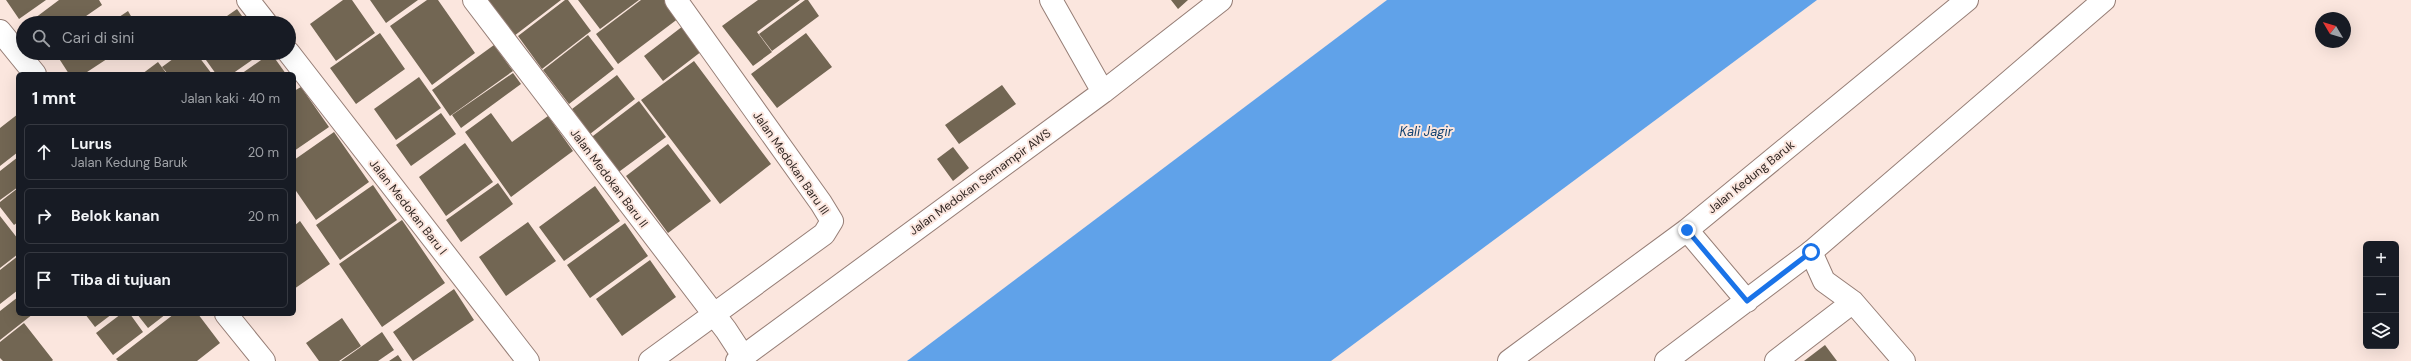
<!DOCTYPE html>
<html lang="id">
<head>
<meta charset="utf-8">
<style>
  :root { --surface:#171b24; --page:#20242c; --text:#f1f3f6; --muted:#9ea1a6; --line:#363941 }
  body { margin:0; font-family:"DM Sans",sans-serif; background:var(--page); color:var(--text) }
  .controls { position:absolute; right:12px; bottom:12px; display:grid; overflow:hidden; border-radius:6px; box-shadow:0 4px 16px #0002 }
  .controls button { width:36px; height:36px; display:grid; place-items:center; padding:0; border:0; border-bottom:1px solid var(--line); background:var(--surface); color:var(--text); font:20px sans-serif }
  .compass { position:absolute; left:2315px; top:12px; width:36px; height:36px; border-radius:50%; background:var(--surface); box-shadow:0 4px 16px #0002; rotate:308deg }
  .stop { position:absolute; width:12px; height:12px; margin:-9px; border:3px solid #1a73e8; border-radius:50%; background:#fff }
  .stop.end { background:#1a73e8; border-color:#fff; box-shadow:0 1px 4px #0008 }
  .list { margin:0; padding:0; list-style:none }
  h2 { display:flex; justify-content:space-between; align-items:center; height:52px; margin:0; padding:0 16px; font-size:17px }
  h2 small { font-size:13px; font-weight:400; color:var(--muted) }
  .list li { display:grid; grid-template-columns:26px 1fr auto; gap:12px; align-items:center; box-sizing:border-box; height:56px; margin:0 8px 8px; padding:0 8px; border:1px solid var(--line); border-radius:6px }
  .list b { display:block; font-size:15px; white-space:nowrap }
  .list p { margin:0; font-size:13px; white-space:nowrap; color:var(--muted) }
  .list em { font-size:13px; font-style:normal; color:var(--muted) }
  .icon { flex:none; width:22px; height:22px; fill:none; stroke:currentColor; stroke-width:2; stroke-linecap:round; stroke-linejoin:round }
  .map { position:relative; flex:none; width:2411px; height:361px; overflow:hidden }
  .search { position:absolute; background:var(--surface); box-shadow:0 4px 16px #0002; left:16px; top:16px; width:280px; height:44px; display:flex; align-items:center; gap:10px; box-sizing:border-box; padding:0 14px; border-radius:22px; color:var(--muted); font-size:15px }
  .panel { position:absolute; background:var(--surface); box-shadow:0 4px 16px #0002; left:16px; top:72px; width:280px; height:244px; border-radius:6px }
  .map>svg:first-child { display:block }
  .water { fill:#60a2e9 }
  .building { fill:#726653 }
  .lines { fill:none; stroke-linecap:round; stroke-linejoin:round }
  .minor-casing { stroke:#967e76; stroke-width:24 }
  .major-casing { stroke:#967e76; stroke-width:24 }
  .minor { stroke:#fff; stroke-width:22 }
  .major { stroke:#fff; stroke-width:22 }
  .route { stroke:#1a73e8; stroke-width:5 }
  .labels { text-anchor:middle; stroke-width:4; stroke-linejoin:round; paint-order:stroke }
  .street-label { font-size:12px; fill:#312723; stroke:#fbe6de }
  .water-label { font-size:13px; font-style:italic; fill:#144371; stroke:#fbe6de }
</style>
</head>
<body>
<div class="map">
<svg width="2411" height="361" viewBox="0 0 2411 361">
  <rect width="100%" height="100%" fill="#fbe6de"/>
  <!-- water -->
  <path class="water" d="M1387,0H1817L1331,361H907Z"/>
  <!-- building -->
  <path class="building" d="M6,0H46L19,19Z
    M59,0H99L102,5L76,23H39L35,18Z
    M343,0H352L375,33L336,61L310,24Z
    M370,0H418L386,23Z
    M427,0H438L475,53L432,85L390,26Z
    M486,0H561L514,36Z
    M565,0H568L591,31L542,69L518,36Z
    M578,0H639L600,29Z
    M641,0H666L679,18L618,64L596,34Z
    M758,0H800L757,32L772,52L753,66L722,26Z
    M805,0H808L819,16L772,51L759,34Z
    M1171,0H1188L1178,9Z
    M237,9L247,23H217Z
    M128,11L135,23H110Z
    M683,26L702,51L663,81L644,56Z
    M380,33L405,69L356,104L330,68Z
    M806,33L832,67L777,108L751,74Z
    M588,35L614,69L569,104L543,70Z
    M494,45L513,71L450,116L432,90Z
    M65,53H116L84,74H69L58,57Z
    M181,53H196L212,74H168L162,67Z
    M201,53H262L232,74H216Z
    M271,53L286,74H241Z
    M694,61L771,164L720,204L641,100Z
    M158,62L167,74H142Z
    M513,73L521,84L461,128L452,115Z
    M617,75L635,99L590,134L572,109Z
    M419,77L441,108L396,140L374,109Z
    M1002,85L1016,104L959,144L945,125Z
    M301,87L329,127L294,151V91Z
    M639,101L666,137L616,174L589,139Z
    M441,113L456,134L411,166L396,145Z
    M491,113L512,142L548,116L573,151L511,197L465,132Z
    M18,114V152L0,166V128Z
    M334,132L369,182L316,220L294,188V160Z
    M465,143L493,182L446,216L419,177Z
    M668,144L711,201L668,233L626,176Z
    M953,147L969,168L953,181L937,159Z
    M18,157V187L0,200V171Z
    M498,183L513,204L461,242L446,220Z
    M373,185L397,220L340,260L316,225Z
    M595,186L620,221L564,261L539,227Z
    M18,188V222L14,225L0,207V202Z
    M0,216L18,239V254L0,268Z
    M402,220L445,283L382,327L339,264Z
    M300,221L330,264L294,289V226Z
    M528,222L556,261L506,296L479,257Z
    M625,223L648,256L590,298L567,265Z
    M18,256V290L0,304V270Z
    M650,260L676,297L622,336L596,299Z
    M454,289L474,320L413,361L393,332Z
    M18,297V314H33L0,340V311Z
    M85,314H112L95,327Z
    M121,314H130L143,332L113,355L96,333Z
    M137,314H166L148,328Z
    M174,314H198L220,343L197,361H118L116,359Z
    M342,318L361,346L339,361H319L306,343Z
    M24,323L53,360L52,361H3L0,358V342Z
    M382,332L394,350L378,361H341Z
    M1825,345L1837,361H1804Z
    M398,355L402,361H389Z"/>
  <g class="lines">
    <defs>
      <path id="minor" d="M248,0L266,23
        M474,0L726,330L743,356
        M1051,0L1103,92
        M0,31L35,74
        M289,53L528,361
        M1811,252L1824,281L1853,302L1904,361
        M226,314L264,361
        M650,361L824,234L832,221L821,203L676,0
        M737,361L1103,92L1221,0
        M1776,361L1853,302"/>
      <path id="major" d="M1687,230L1747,301
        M1509,361L1687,230L1967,0
        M1666,361L1811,252L2104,0"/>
    </defs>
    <!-- minor casing -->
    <use href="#minor" class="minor-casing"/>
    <!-- major casing -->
    <use href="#major" class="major-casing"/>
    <!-- minor -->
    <use href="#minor" class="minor"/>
    <!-- major -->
    <use href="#major" class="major"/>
  </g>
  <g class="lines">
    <!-- route -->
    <path class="route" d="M1687,230L1747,301L1811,252"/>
  </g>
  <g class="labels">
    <!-- street labels -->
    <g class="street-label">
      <text transform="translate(791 163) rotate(55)" y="4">Jalan Medokan Baru III</text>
      <text transform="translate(1751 177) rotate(-39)" y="4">Jalan Kedung Baruk</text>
      <text transform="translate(609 178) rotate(53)" y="4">Jalan Medokan Baru II</text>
      <text transform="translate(980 182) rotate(-36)" y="4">Jalan Medokan Semampir AWS</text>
      <text transform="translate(408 207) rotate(52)" y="4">Jalan Medokan Baru I</text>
    </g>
    <!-- water labels -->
    <g class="water-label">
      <text x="1426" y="136">Kali Jagir</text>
    </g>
  </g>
</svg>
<div class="controls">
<button>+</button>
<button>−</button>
<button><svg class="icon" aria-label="layers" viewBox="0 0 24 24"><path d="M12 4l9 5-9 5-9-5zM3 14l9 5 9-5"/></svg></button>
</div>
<svg class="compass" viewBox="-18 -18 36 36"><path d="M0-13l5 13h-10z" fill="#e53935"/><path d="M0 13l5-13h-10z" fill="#9ea1a6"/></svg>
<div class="stop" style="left:1811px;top:252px"></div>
<div class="stop end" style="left:1687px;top:230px"></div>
<div class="search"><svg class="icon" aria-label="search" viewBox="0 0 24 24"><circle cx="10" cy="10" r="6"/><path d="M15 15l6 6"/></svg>Cari di sini</div>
<section class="panel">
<h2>1 mnt<small>Jalan kaki · 40 m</small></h2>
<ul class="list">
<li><svg class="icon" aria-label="ahead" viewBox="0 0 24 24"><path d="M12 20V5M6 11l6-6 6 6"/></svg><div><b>Lurus</b><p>Jalan Kedung Baruk</p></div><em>20 m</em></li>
<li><svg class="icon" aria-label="right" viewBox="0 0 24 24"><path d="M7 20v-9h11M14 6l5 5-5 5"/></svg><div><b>Belok kanan</b></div><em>20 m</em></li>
<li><svg class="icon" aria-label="arrive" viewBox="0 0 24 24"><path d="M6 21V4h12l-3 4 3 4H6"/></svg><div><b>Tiba di tujuan</b></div></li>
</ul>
</section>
</div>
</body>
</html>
